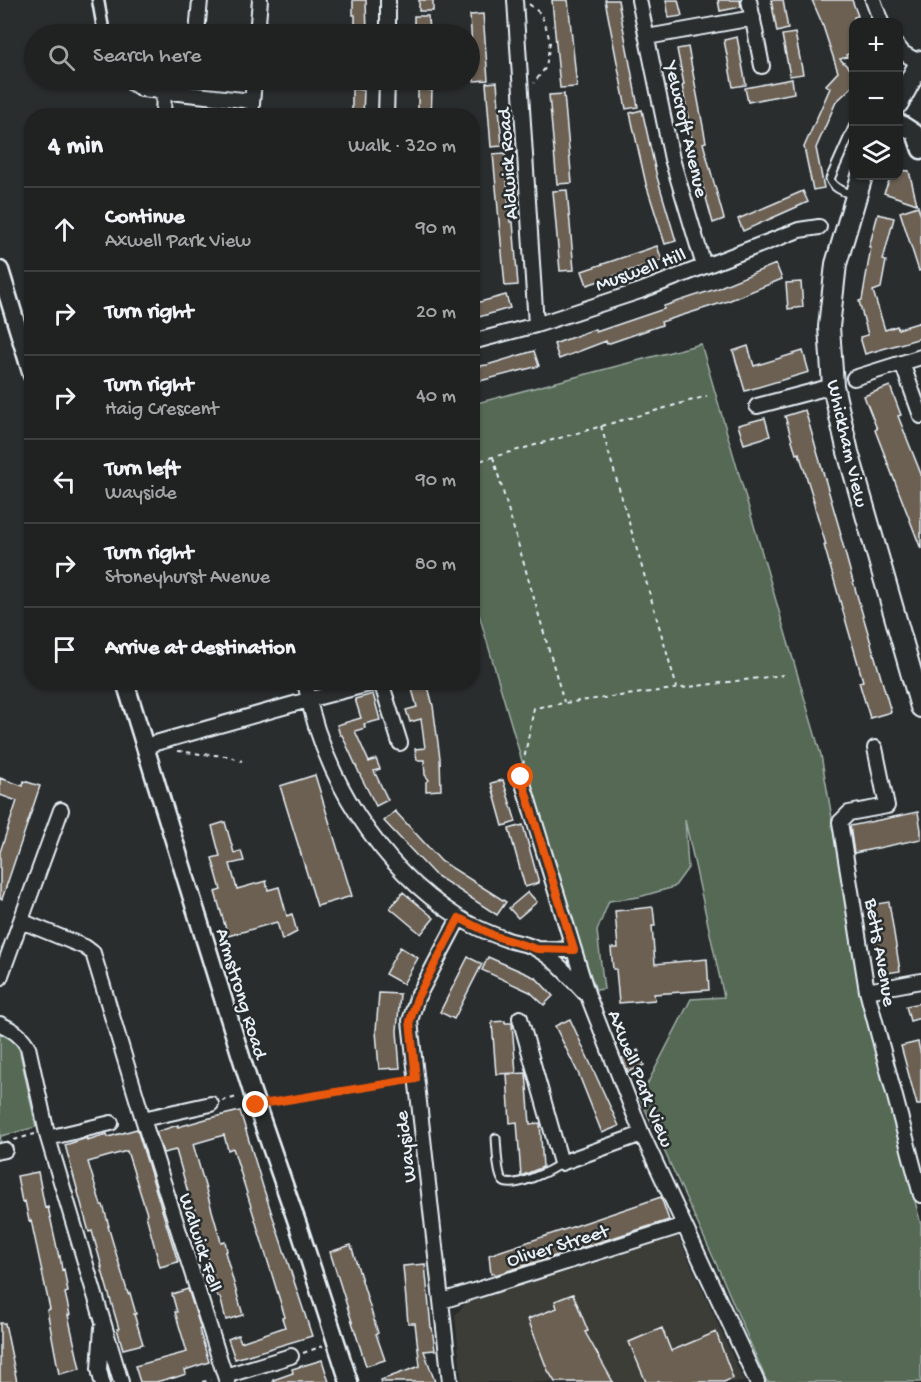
<!DOCTYPE html>
<html lang="en">
<head>
<meta charset="utf-8">
<style>
  :root { --surface:#202222; --page:#282a2a; --text:#f1f3f6; --muted:#a2a4a5; --line:#3d3f40 }
  body { margin:0; font-family:"Gochi Hand",sans-serif; background:var(--page); color:var(--text) }
  .controls { position:absolute; right:18px; top:18px; display:grid; overflow:hidden; border-radius:12px; box-shadow:0 2px 4px #0004 }
  .controls button { width:54px; height:54px; display:grid; place-items:center; padding:0; border:0; border-bottom:2px solid var(--line); background:var(--surface); color:var(--text); font:30px sans-serif }
  .stop { position:absolute; width:18px; height:18px; margin:-14px; border:4px solid #ea580c; border-radius:50%; background:#fff }
  .stop.end { background:#ea580c; border-color:#fff; box-shadow:0 2px 6px #0008 }
  .list { margin:0; padding:0; list-style:none }
  h2 { display:flex; justify-content:space-between; align-items:center; height:78px; margin:0; padding:0 24px; font-size:26px }
  h2 small { font-size:20px; font-weight:400; color:var(--muted) }
  .list li { display:grid; grid-template-columns:39px 1fr auto; gap:18px; align-items:center; box-sizing:border-box; height:84px; padding:0 24px; border-top:2px solid var(--line) }
  .list b { display:block; font-size:22px; white-space:nowrap }
  .list p { margin:0; font-size:20px; white-space:nowrap; color:var(--muted) }
  .list em { font-size:20px; font-style:normal; color:var(--muted) }
  .icon { flex:none; width:33px; height:33px; fill:none; stroke:currentColor; stroke-width:2; stroke-linecap:round; stroke-linejoin:round }
  .map { position:relative; flex:none; width:921px; height:1382px; overflow:hidden }
  .search { position:absolute; background:var(--surface); box-shadow:0 2px 4px #0004; left:24px; top:24px; width:456px; height:66px; display:flex; align-items:center; gap:15px; box-sizing:border-box; padding:0 21px; border-radius:33px; color:var(--muted); font-size:22px }
  .panel { position:absolute; background:var(--surface); box-shadow:0 2px 4px #0004; left:24px; top:108px; width:456px; height:582px; border-radius:24px }
  .map>svg:first-child { display:block }
  .built { fill:#3e3c39 }
  .green { fill:#546955; stroke:#9eada6; stroke-width:1.5 }
  .building { fill:#6c6052; stroke:#e8f1f8; stroke-width:1.5 }
  .lines { fill:none; stroke-linecap:round; stroke-linejoin:round }
  .service-casing { stroke:#e8f1f8; stroke-width:11 }
  .pedestrian-casing { stroke:#e8f1f8; stroke-width:15 }
  .minor-casing { stroke:#e8f1f8; stroke-width:18 }
  .tertiary-casing { stroke:#e8f1f8; stroke-width:21 }
  .secondary-casing { stroke:#e8f1f8; stroke-width:24 }
  .path { stroke:#e8f1f8; stroke-width:2; stroke-dasharray:4.5 4.5; stroke-linecap:butt }
  .service { stroke:#2a2d2e; stroke-width:7 }
  .pedestrian { stroke:#2a2d2e; stroke-width:10 }
  .minor { stroke:#2a2d2e; stroke-width:14 }
  .tertiary { stroke:#2a2d2e; stroke-width:16 }
  .secondary { stroke:#2a2d2e; stroke-width:20 }
  .route { stroke:#ea580c; stroke-width:8 }
  .labels { text-anchor:middle; stroke-width:5; stroke-linejoin:round; paint-order:stroke }
  .street-label { font-size:20px; fill:#e8f1f8; stroke:#2a2d2e }
</style>
</head>
<body>
<div class="map">
<svg width="921" height="1382" viewBox="0 0 921 1382">
  <rect width="100%" height="100%" fill="#2a2d2e"/>
  <filter id="ink" filterUnits="userSpaceOnUse"><feTurbulence type="fractalNoise" baseFrequency=".0167" numOctaves="2"/><feDisplacementMap in="SourceGraphic" scale="12" xChannelSelector="R" yChannelSelector="G"/><feConvolveMatrix kernelMatrix="1 2 1 2 8 2 1 2 1" color-interpolation-filters="sRGB"/></filter>
  <g filter="url(#ink)">
    <!-- built -->
    <path class="built" d="M677,1234L744,1382H462L455,1315L467,1302Z"/>
    <!-- green -->
    <path class="green" d="M701,344L821,755L862,989L921,1225V1382H767L719,1270L640,1098L691,999L724,997L685,820L688,868L674,887L639,897L609,901L597,931L604,989L596,990L579,945L524,768L473,594V404Z
      M0,1033L15,1039L18,1043L36,1127L1,1136L0,1143Z"/>
    <!-- building -->
    <path class="building" d="M353,0H366L367,34H355V15H353Z
      M419,0H433V11H419Z
      M552,0H568L577,87L560,88Z
      M605,0H618L638,107L626,109Z
      M666,0H678L682,16L669,18Z
      M718,0H740L741,7L720,11Z
      M771,0H783L788,29L777,32Z
      M812,0H852L858,16L854,17V52L846,55L847,57L840,59L854,73V85L836,102L816,148L824,188L813,190L804,147L830,88L826,85L838,72L822,23Z
      M483,14L488,80L474,81L470,15Z
      M414,16H428L429,34H414Z
      M795,33L803,74L790,76L782,35Z
      M737,37L746,85L733,87L724,40Z
      M688,47L706,142L703,143L724,219L713,223L693,151L694,150L682,85L684,84L677,49Z
      M792,79L794,93L748,102L745,88Z
      M418,80H429V90H432L431,116H418Z
      M497,82L502,146L491,147L486,83Z
      M352,89L364,90L363,116H352Z
      M564,94L572,183L557,184L549,95Z
      M642,110L657,177L676,241L665,244L646,184L630,113Z
      M505,153L510,222H513L518,285L505,286L493,154Z
      M898,170L909,171L917,204L884,193L891,176H898Z
      M567,190L574,270L560,271L553,191Z
      M803,191L808,202L743,231L738,219Z
      M918,206L921,216V270L919,271L900,212Z
      M878,214L894,218L883,260L886,261L881,288L873,291L885,330L897,326L898,329L921,322V338L865,354L860,337L868,335L859,301L862,300L871,247H869Z
      M657,246L662,260L587,285L582,271Z
      M776,264L782,279L728,301L661,322L662,325L607,344L606,341L559,359L554,344L595,329L596,332L664,309V306L722,287V286Z
      M801,282L803,307L788,309L786,283Z
      M506,295L510,308L472,319V304Z
      M748,346L754,366L803,351L809,372L745,391L733,351Z
      M534,351L539,366L472,383V367L487,365Z
      M890,386L901,415L898,416L921,474V549L875,430L877,429L864,396Z
      M805,410L841,534H840L852,578L891,712L870,718L859,682L863,681L824,545H826L813,501H814L799,453L796,454L785,416Z
      M765,418L770,436L744,444L738,425Z
      M410,682H427L433,706L440,758L441,790L426,791V782L429,780L425,775L424,760H417L415,749L425,748L421,719L410,722L406,710L417,707Z
      M373,694L380,720L364,724L365,728L355,731L369,762L376,759L380,769L374,771L388,800L376,806L361,777L342,735H340L337,725L361,718L355,699Z
      M315,775L352,896L317,906L280,786Z
      M0,778L23,786L24,781L40,786L2,899H0V852L17,801L0,795Z
      M503,780L516,822L503,826L491,783Z
      M395,811L441,861L506,902L497,915L434,874L384,821Z
      M918,812L921,830V839L854,853L850,826Z
      M225,822L234,853L241,851L244,861L230,864L237,889L266,881L268,890L279,887L287,916L292,914L297,932L282,940L277,922L228,936L215,892L221,890L212,858L220,856L212,826Z
      M523,825L539,883L525,887L509,829Z
      M403,892L434,918L421,934L390,908Z
      M528,892L537,902L518,918L509,908Z
      M889,902L900,971L881,974L870,905Z
      M653,907L655,926H652L655,964L707,959L709,990L654,994L655,1000L619,1003L616,969H613L611,948H618L615,911Z
      M400,947L418,958L403,984L385,974Z
      M468,957L482,964L454,1019L440,1012Z
      M488,957L536,978L553,996L544,1005L530,992L482,970Z
      M379,993L400,994L397,1031L400,1068L379,1069L376,1031Z
      M921,1003V1018L910,1021L906,1006Z
      M570,1019L619,1126L602,1133L579,1075L555,1026Z
      M505,1021V1023H512V1024L516,1073L496,1074L492,1022Z
      M918,1042L921,1055V1105H917L901,1046Z
      M638,1050L644,1065L628,1072L622,1058Z
      M526,1073L530,1124L540,1123L543,1167L521,1176L517,1122L510,1123L507,1074Z
      M240,1111L264,1190L312,1336L235,1359L228,1339L238,1335L241,1342L285,1327L282,1318L285,1317L233,1148L228,1150L224,1135L193,1144L221,1242L225,1241L227,1251L225,1252L243,1315L226,1320L220,1297H218L213,1279H214L194,1207L191,1208L187,1196H189L176,1150L163,1153L156,1132L178,1125V1127L206,1119Z
      M137,1129L178,1262L160,1267L146,1215L147,1214L127,1151L88,1162L101,1205H103L109,1226H108L128,1294L130,1293L136,1314H134L143,1344L123,1349L117,1329H119L101,1267H102L92,1231L89,1232L65,1145L87,1138V1140L107,1134L108,1137Z
      M38,1172L45,1208L48,1207L59,1257L60,1256L62,1270L64,1269L68,1292L65,1293L70,1315H68L80,1369L59,1374L47,1310L50,1309L31,1220L29,1221L25,1201L22,1202L17,1176Z
      M661,1197L669,1220L495,1275L494,1273L491,1274L489,1255Z
      M351,1245L378,1333L376,1334L385,1360L366,1366L330,1252Z
      M425,1264L431,1328H432L435,1350L424,1351L435,1382H381V1380L420,1366L415,1323H408L403,1266Z
      M188,1289L201,1329H199L209,1362L185,1370L186,1374L174,1378V1377L156,1382H140L135,1366L187,1352L175,1312H177L172,1294Z
      M573,1294L588,1331L585,1332L613,1382H555L547,1369L528,1319L557,1308L555,1301Z
      M0,1323H5L17,1382H0Z
      M662,1328L671,1351L716,1332L733,1378L724,1382H646L629,1342Z
      M322,1360L329,1382H273V1380L293,1373L292,1369Z"/>
    <g class="lines">
      <defs>
        <path id="service" d="M854,125L830,179C833,189 846,192 855,196
          M496,1138C497,1148 497,1174 503,1181C512,1190 552,1170 561,1163"/>
        <path id="pedestrian" d="M98,0L104,34"/>
        <path id="minor" d="M515,0L536,325
          M639,0L672,159L704,266
          M749,0L762,66
          M873,0L881,22
          M197,34L200,0
          M257,34L260,0
          M388,34V0
          M647,37L753,18
          M898,47L903,53L920,63
          M127,80L142,89L252,101
          M163,116L164,91
          M251,116L254,80
          M386,116L387,80
          M472,342L536,325L640,291L799,230L819,227
          M902,363L921,416
          M854,378L921,357
          M757,406L833,386
          M305,682C322,775 378,866 458,917C473,927 491,934 508,940C517,943 530,944 538,950C556,960 571,978 585,993
          M381,682L400,743
          M145,746L308,700L377,682
          M875,748L887,806L849,813L840,822L867,991L921,1195
          M521,777L588,996L642,1134L757,1382
          M21,921L85,947L93,953L143,1119L227,1382
          M537,949L574,950
          M0,978L61,810
          M867,991L921,981
          M520,1018L561,1163L642,1134
          M0,1024C13,1030 21,1035 28,1047L48,1138L121,1382
          M143,1119L211,1104
          M48,1138L111,1123
          M0,1151L5,1150
          M442,1301L684,1225
          M225,1376L291,1356
          M102,1382L99,1369L102,1328
          M450,1382L410,1021L417,998L459,918"/>
        <path id="tertiary" d="M898,122L915,133L921,150
          M0,270L32,375
          M125,682L252,1092L299,1228L349,1382"/>
        <path id="secondary" d="M898,103L921,61
          M862,176L836,264L829,327L833,386L848,452L921,707"/>
      </defs>
      <!-- service casing -->
      <use href="#service" class="service-casing"/>
      <!-- pedestrian casing -->
      <use href="#pedestrian" class="pedestrian-casing"/>
      <!-- minor casing -->
      <use href="#minor" class="minor-casing"/>
      <!-- tertiary casing -->
      <use href="#tertiary" class="tertiary-casing"/>
      <!-- secondary casing -->
      <use href="#secondary" class="secondary-casing"/>
      <!-- path -->
      <path class="path" d="M529,4L541,14L547,30L550,42L546,67L534,83
        M601,426L677,688
        M493,457L564,702
        M472,463L707,396
        M178,751L201,754L227,756L242,761
        M523,765L534,708L564,703L783,675
        M222,1101L237,1097
        M271,1102L405,1081
        M14,1140L35,1134
        M303,1353L323,1346
        M202,1382L211,1380"/>
      <!-- service -->
      <use href="#service" class="service"/>
      <!-- pedestrian -->
      <use href="#pedestrian" class="pedestrian"/>
      <!-- minor -->
      <use href="#minor" class="minor"/>
      <!-- tertiary -->
      <use href="#tertiary" class="tertiary"/>
      <!-- secondary -->
      <use href="#secondary" class="secondary"/>
    </g>
  </g>
  <g class="lines" filter="url(#ink)">
    <!-- route -->
    <path class="route" d="M256,1105L416,1079L410,1021L417,998L459,918L495,936L537,949L574,950L521,777"/>
  </g>
  <g class="labels">
    <!-- street labels -->
    <g class="street-label">
      <text transform="translate(688 129) rotate(77)" y="7">Yewcroft Avenue</text>
      <text transform="translate(506 164) rotate(-94)" y="7">Aldwick Road</text>
      <text transform="translate(640 268) rotate(-20)" y="7">Muswell Hill</text>
      <text transform="translate(849 443) rotate(77)" y="7">Whickham View</text>
      <text transform="translate(882 952) rotate(80)" y="7">Betts Avenue</text>
      <text transform="translate(243 993) rotate(73)" y="7">Armstrong Road</text>
      <text transform="translate(642 1078) rotate(68)" y="7">Axwell Park View</text>
      <text transform="translate(404 1147) rotate(-97)" y="7">Wayside</text>
      <text transform="translate(202 1242) rotate(72)" y="7">Walwick Fell</text>
      <text transform="translate(557 1244) rotate(-17)" y="7">Oliver Street</text>
    </g>
  </g>
</svg>
<div class="controls">
<button>+</button>
<button>−</button>
<button><svg class="icon" aria-label="layers" viewBox="0 0 24 24"><path d="M12 4l9 5-9 5-9-5zM3 14l9 5 9-5"/></svg></button>
</div>
<div class="stop" style="left:521px;top:777px"></div>
<div class="stop end" style="left:256px;top:1105px"></div>
<div class="search"><svg class="icon" aria-label="search" viewBox="0 0 24 24"><circle cx="10" cy="10" r="6"/><path d="M15 15l6 6"/></svg>Search here</div>
<section class="panel">
<h2>4 min<small>Walk · 320 m</small></h2>
<ul class="list">
<li><svg class="icon" aria-label="ahead" viewBox="0 0 24 24"><path d="M12 20V5M6 11l6-6 6 6"/></svg><div><b>Continue</b><p>Axwell Park View</p></div><em>90 m</em></li>
<li><svg class="icon" aria-label="right" viewBox="0 0 24 24"><path d="M7 20v-9h11M14 6l5 5-5 5"/></svg><div><b>Turn right</b></div><em>20 m</em></li>
<li><svg class="icon" aria-label="right" viewBox="0 0 24 24"><path d="M7 20v-9h11M14 6l5 5-5 5"/></svg><div><b>Turn right</b><p>Haig Crescent</p></div><em>40 m</em></li>
<li><svg class="icon" aria-label="left" viewBox="0 0 24 24"><path d="M17 20v-9H6M10 6l-5 5 5 5"/></svg><div><b>Turn left</b><p>Wayside</p></div><em>90 m</em></li>
<li><svg class="icon" aria-label="right" viewBox="0 0 24 24"><path d="M7 20v-9h11M14 6l5 5-5 5"/></svg><div><b>Turn right</b><p>Stoneyhurst Avenue</p></div><em>80 m</em></li>
<li><svg class="icon" aria-label="arrive" viewBox="0 0 24 24"><path d="M6 21V4h12l-3 4 3 4H6"/></svg><div><b>Arrive at destination</b></div></li>
</ul>
</section>
</div>
</body>
</html>
